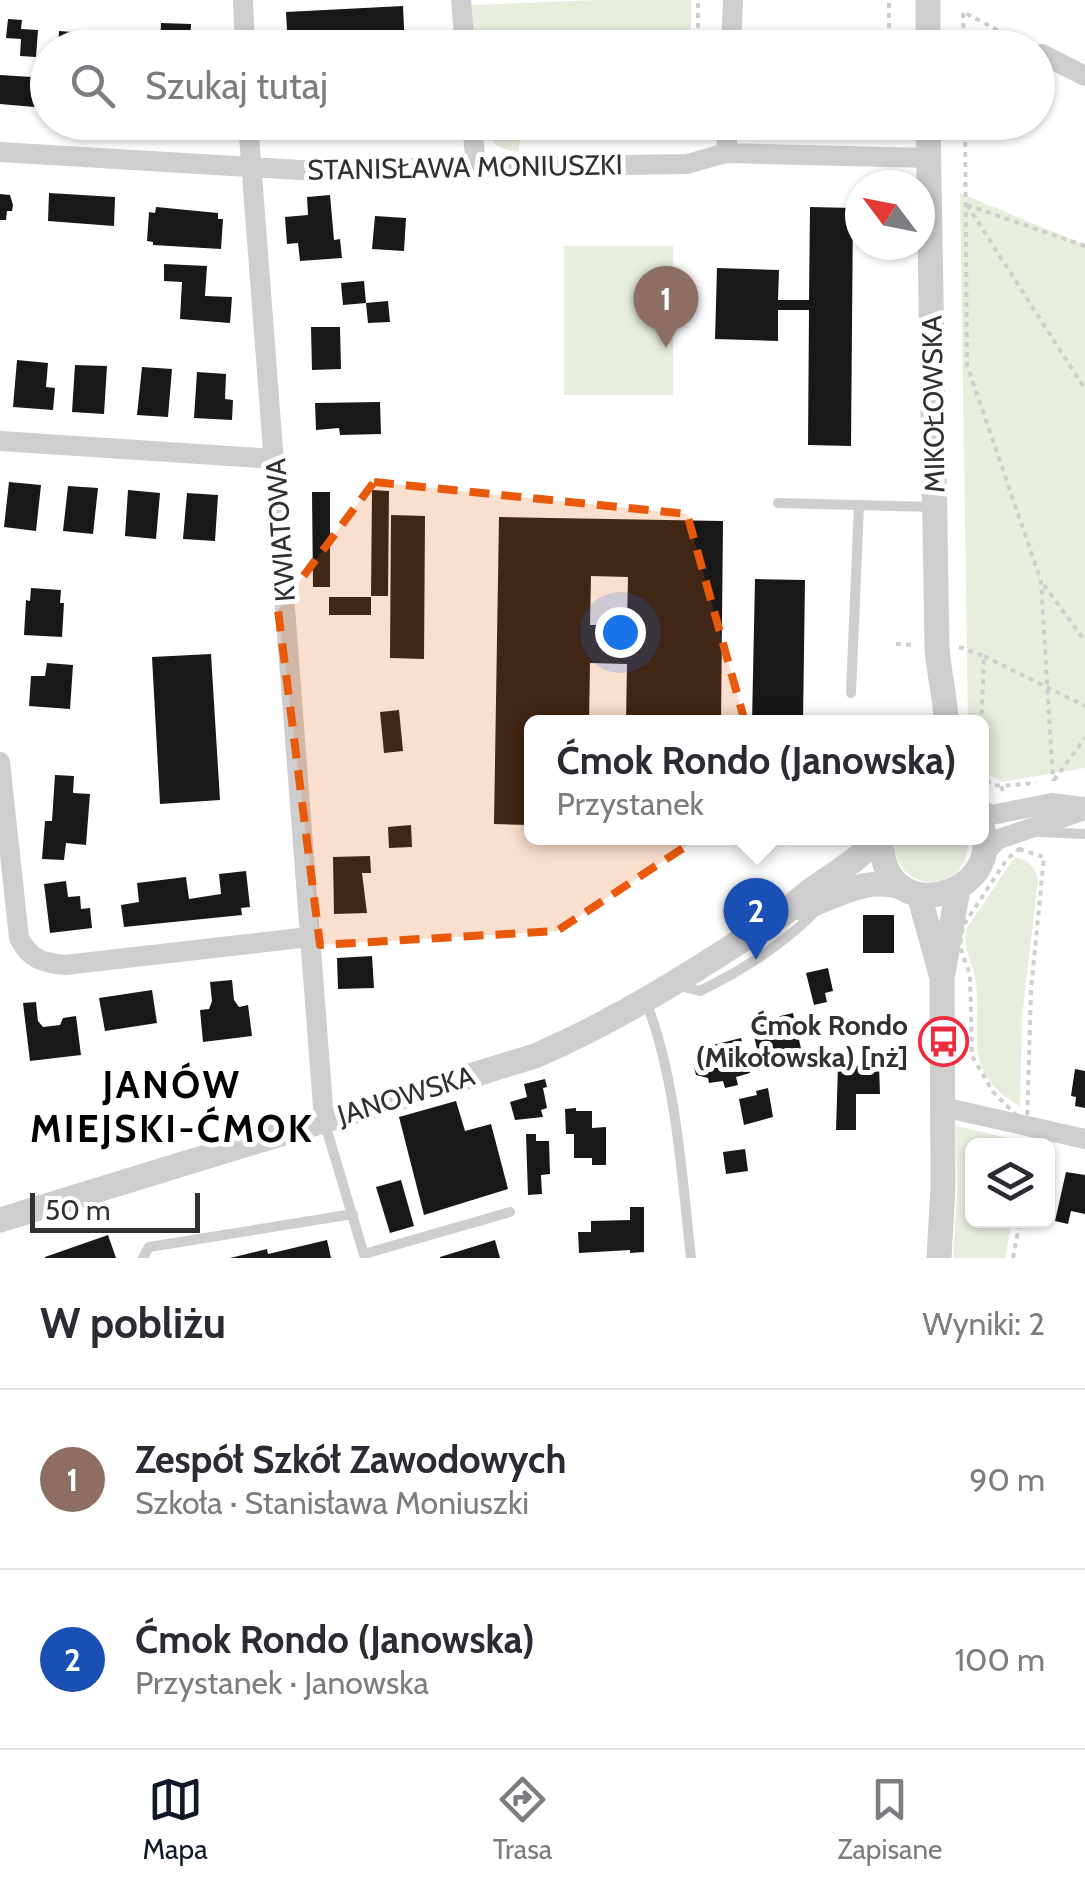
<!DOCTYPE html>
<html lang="pl">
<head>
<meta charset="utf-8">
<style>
  :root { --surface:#fff; --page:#f2f2f3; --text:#2b2b33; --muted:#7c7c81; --line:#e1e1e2; --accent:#111827 }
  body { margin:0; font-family:Cabin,sans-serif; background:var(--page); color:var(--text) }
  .controls { position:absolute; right:30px; bottom:30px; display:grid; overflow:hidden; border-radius:15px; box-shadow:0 2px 8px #0004 }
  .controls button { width:90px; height:90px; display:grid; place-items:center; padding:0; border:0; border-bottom:2px solid var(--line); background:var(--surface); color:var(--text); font:50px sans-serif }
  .compass { position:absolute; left:845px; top:170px; width:90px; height:90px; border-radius:50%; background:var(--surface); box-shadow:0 2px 8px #0004; rotate:302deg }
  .scale { position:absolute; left:30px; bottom:25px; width:170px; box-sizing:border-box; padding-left:10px; border:5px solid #313131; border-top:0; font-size:28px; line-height:35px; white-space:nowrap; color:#313131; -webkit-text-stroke:8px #fff; paint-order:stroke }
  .you { position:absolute; left:620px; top:632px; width:35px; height:35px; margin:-25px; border:8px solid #fff; border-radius:50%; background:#1a73e8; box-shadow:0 0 0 15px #1a73e833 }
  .badge { display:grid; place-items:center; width:65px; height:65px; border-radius:50%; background:var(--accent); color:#fff; font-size:32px; font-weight:700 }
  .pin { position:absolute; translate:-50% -82px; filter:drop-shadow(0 2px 5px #0008) }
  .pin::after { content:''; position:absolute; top:52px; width:35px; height:30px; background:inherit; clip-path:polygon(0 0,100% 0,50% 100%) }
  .popup { position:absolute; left:524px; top:715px; width:465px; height:130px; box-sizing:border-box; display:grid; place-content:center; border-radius:15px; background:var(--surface); filter:drop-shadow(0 2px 8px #0005); font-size:32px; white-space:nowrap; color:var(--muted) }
  .popup b { font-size:38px; color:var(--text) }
  .popup::after { content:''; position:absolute; left:50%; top:100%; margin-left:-20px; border:20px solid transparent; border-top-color:var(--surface) }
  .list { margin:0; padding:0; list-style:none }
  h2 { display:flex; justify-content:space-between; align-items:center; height:130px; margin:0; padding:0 40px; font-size:42px }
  h2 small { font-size:32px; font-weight:400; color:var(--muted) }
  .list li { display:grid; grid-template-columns:65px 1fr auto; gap:30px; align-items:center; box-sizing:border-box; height:180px; padding:0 40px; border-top:2px solid var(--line) }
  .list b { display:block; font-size:38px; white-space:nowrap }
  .list p { margin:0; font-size:32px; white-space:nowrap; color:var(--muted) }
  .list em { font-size:32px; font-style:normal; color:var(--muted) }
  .icon { flex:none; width:55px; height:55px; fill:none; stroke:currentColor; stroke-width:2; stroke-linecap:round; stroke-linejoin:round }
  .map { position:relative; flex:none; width:1085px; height:1258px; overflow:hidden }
  .search { position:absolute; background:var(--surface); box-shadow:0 2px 8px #0004; left:30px; right:30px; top:30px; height:110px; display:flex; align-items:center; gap:25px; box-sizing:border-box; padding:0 35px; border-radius:55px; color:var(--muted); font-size:38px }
  .sheet { height:490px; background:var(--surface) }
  nav { display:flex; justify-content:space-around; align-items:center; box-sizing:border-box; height:140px; border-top:2px solid var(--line); background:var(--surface); font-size:28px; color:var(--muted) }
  nav a { display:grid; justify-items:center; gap:5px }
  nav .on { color:var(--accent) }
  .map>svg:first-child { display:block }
  .green { fill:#e7eede }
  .building { fill:#181818; fill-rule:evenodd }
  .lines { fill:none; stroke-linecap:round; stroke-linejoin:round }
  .path { stroke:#cecece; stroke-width:4; stroke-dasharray:5 5; stroke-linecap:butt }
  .service { stroke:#cecece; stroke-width:10 }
  .minor { stroke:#cecece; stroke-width:20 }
  .tertiary { stroke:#cecece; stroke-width:25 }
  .marked { fill:#e8590c; fill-opacity:0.2; stroke:#e8590c; stroke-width:8; stroke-dasharray:20 12; stroke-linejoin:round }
  .labels { text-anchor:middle; stroke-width:10; stroke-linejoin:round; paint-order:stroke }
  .street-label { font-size:28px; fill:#313131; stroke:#fff }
  .poi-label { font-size:28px; font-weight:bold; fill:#313131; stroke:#fff; text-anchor:end }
  .district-label { font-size:38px; font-weight:bold; letter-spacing:2.5px; fill:#000; stroke:#fff }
</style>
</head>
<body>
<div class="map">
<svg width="1085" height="1258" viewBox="0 0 1085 1258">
  <rect width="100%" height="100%" fill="#fff"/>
  <!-- green -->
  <path class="green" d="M597,0H691V47H475L471,5Z
    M483,123H691V136L681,141L680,130L520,133L519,152C500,151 488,142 483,123Z
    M960,193L1085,245V768L1002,782L981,770V722H968Z
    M564,246H673V395H564Z
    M895,838H968C972,898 889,895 895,838Z
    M1014,858C1028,858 1035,867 1038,880L1022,1016L1020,1106C960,1072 982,1036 976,982C973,963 962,948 966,929Z
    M956,1126L1026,1142V1145L972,1146V1220L1012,1221L1005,1258H953L957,1191Z"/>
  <!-- building -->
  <path class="building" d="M403,6L405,48H288L286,12Z
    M8,19L22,20L21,29L38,30L36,57L20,56L21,39L6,38Z
    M161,23L191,24L190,48H160Z
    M59,31L85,33L84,48H58Z
    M0,75L48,78L46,108L0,104Z
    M292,122H409V127L293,134Z
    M49,193L115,197L114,226L48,221Z
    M0,194L10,195L13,205L12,211H7L6,220H0Z
    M330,195L334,240L340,239L342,258L300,261L298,243L287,244L285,217L308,215L307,197Z
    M156,207L218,213V219H223L221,249L153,245V242L147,241L149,212L155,213Z
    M810,207L853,208L851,446L808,445L809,310H778V341L715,339L717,268L779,270L778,300H809Z
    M375,216L406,218L404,251L372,249Z
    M164,264L207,266L205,296L232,297L230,323L180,319L182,282L164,281Z
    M364,281L366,303L343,305L341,283Z
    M388,301L390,322L368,323L366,303Z
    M311,327H340L341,369L312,370Z
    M17,360L48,363L46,387L55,388L53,410L13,407Z
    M75,365L107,366L104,414L72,412Z
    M142,367L172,369L168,417L137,415Z
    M197,372L226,374L225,399L233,400L232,420L194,418Z
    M380,402L381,434L340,435L339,428L316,430L315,403Z
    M9,482L41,485L36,531L4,527Z
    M68,486L98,488L93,534L63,531Z
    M128,490L160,493L156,539L125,536Z
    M372,490L389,491L388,596H371Z
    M312,492H330V587H313Z
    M187,493L218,495L215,541L183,539Z
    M391,515L425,516L424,659L390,658Z
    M499,517L723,521L721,722H626L627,664L590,663L589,722H531V825L494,824ZM591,576L628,577L627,625H590Z
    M755,579L805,580L803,722H752Z
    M31,588L61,590L60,603H64L62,637L24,635L26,600L30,601Z
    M329,597H371V615H329Z
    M211,654L220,800L160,804L152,657Z
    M47,663L73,665L70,709L29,706L31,676H45Z
    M399,710L403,751L384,753L380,712Z
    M55,775L74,776L73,793L90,794L86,845L66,843L64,860L42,859L45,821H52Z
    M411,825L412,847L389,848L388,827Z
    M370,856L371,873H362L367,913L334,914L333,857Z
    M246,871L250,907L241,908L242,915L124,927L121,905L139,902L137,883L186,877L189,899L221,894L219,874Z
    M66,881L68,897L80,896L81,909L90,908L92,928L50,933L44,884Z
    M863,915H894V953H863Z
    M372,956L374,988L338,989L337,958Z
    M828,968L833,991L825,993L827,1002L814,1005L806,973Z
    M232,980L234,1000L239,1007L248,1005L252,1036L203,1042L200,1010L209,1009L212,1001L210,982Z
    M152,990L157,1023L105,1031L99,998Z
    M36,1002L38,1021L43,1027L60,1025L63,1018L76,1016L81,1055L30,1061L23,1003Z
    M793,1013L802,1053L771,1060L772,1067L762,1070L751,1023Z
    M741,1038L750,1073L736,1077L738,1085L725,1088L723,1081L709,1083L708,1078L696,1075L693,1063L694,1058L702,1053L701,1048Z
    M879,1065L880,1094H856V1130H836L838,1066Z
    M1075,1069L1085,1071V1108L1075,1106L1076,1097L1071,1096Z
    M545,1079L547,1087L543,1088L547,1108L541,1110L543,1117L515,1120L510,1102L527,1097L524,1084Z
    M768,1088L773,1117L744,1125L739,1099L757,1095L756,1091Z
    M456,1101L465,1131L491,1124L508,1189L424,1215L399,1117Z
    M576,1108V1111H592V1128L606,1127V1165H592V1158H574V1134H566L565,1109Z
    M526,1134H536V1141H549L550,1174L541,1175L542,1194L528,1195Z
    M745,1149L748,1171L726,1174L723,1152Z
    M1066,1172L1085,1175V1214L1071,1211L1068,1224L1055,1221Z
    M401,1180L414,1226L390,1233L376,1187Z
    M630,1207H644V1252L630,1253V1250L579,1253L578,1232H591V1221L630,1220Z
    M108,1235L116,1258H45V1257Z
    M327,1240L331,1258H230L267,1249L268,1254Z
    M495,1240L500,1258H440V1257Z"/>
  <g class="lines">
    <!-- path -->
    <path class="path" d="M698,48V0
      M889,48V0
      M964,48L963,12L1024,44
      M965,122L967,365L1041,581L1053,781
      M867,134L872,122
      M697,138V122
      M967,205L1085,389
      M967,205L1085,246
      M1044,585L1085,641
      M896,644L915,645
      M959,647L984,656L981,730
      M984,656L1085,706
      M981,772L990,784L1001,786
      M1054,780L1085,738
      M1003,791L1001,786L1036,783
      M1019,849L1044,857L1031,990L1027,1126L993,1092L972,1056L970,975L960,947L963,926L1007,859Z
      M1013,1258L1020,1220"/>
    <!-- service -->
    <path class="service" d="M778,503L934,507
      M851,693L859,505
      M1039,832L1085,834
      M680,986L700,991C743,970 783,945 817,910
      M646,1002C676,1077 682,1177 691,1258
      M324,1121L365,1258
      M364,1254L510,1212
      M143,1258L149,1247L353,1214"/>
    <!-- minor -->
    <path class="minor" d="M243,0L245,48
      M461,0L465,48
      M731,48L733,0
      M1042,54L1085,76
      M248,122L324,1120
      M472,122L476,168
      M0,152L300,170L687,164L726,153L928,158
      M726,153L728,122
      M0,441L275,459
      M0,762L19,938C30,959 42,963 65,965L309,937
      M981,810L991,815L1052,803L1083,807
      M983,854L999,839L1085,810
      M943,1107L1085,1139"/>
    <!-- tertiary -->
    <path class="tertiary" d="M928,48V0
      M928,122L937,646C938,672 946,697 946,722
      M882,838C878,933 1010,896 981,824
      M919,895L942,978
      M801,908C836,898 863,876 901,887
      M0,1220L535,1056C625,1017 704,965 786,912C813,883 852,868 878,838
      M939,1258L943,1187L942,978L958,889"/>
  </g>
  <!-- marked area -->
  <path class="marked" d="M374,482L687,514L765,794L557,931L320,945L278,610Z"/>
  <!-- icons -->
  <defs>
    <symbol id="bus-ring" viewBox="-11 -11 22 22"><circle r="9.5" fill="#fff" stroke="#ef2b3e" stroke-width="1.5"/><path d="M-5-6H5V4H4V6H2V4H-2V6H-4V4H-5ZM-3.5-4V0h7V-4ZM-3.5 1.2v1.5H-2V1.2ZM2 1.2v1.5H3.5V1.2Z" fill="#ef2b3e"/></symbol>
  </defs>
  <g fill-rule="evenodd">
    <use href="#bus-ring" x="916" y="1014" width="55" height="55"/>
  </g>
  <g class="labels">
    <!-- street labels -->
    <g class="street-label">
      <text transform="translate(465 167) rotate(-1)" y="10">STANISŁAWA MONIUSZKI</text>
      <text transform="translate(933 404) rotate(-91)" y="10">MIKOŁOWSKA</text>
      <text transform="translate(280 530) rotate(-94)" y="10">KWIATOWA</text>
      <text transform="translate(406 1095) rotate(-17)" y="10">JANOWSKA</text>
    </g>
    <!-- poi labels -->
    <g class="poi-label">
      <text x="908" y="1035">Ćmok Rondo<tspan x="908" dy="32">(Mikołowska) [nż]</tspan></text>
    </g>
    <!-- district labels -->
    <g class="district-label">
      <text x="172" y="1098">JANÓW<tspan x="172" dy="44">MIEJSKI-ĆMOK</tspan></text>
    </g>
  </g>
</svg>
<div class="controls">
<button><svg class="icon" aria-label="layers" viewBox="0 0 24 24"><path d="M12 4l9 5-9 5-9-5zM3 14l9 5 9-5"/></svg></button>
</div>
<svg class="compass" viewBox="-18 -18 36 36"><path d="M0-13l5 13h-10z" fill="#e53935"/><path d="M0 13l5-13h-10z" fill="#7c7c81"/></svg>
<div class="scale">50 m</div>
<div class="you"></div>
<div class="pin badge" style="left:666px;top:348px;background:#8d6e63">1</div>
<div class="pin badge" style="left:756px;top:960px;background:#1a4fb4">2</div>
<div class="popup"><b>Ćmok Rondo (Janowska)</b>Przystanek</div>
<div class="search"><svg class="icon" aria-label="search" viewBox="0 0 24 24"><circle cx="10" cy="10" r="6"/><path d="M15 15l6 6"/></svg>Szukaj tutaj</div>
</div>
<section class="sheet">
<h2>W pobliżu<small>Wyniki: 2</small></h2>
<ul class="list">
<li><span class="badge" style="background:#8d6e63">1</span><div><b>Zespół Szkół Zawodowych</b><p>Szkoła · Stanisława Moniuszki</p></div><em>90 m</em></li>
<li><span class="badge" style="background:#1a4fb4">2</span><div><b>Ćmok Rondo (Janowska)</b><p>Przystanek · Janowska</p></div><em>100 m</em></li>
</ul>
</section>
<nav>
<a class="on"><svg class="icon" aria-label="map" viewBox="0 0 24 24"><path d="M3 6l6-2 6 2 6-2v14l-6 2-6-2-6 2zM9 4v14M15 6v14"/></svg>Mapa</a>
<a><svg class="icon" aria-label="directions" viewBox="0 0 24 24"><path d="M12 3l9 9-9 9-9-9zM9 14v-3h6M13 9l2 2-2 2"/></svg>Trasa</a>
<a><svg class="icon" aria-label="saved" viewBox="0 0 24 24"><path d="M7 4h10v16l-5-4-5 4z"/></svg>Zapisane</a>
</nav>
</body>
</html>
